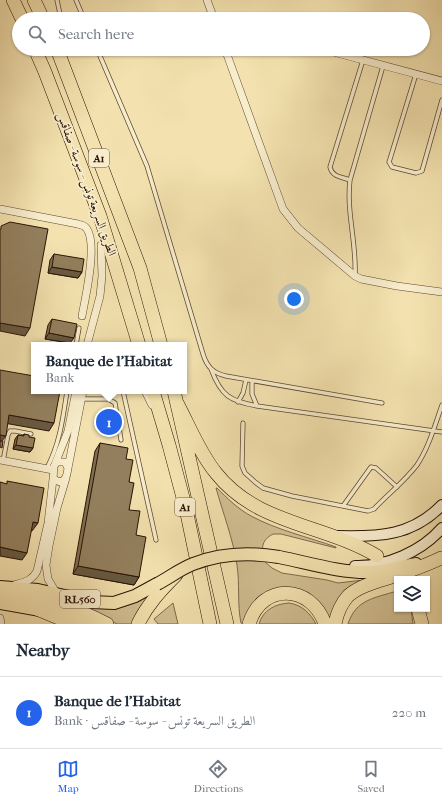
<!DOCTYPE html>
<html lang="en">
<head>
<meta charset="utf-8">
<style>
  :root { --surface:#fff; --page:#f2f2f3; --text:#1f2937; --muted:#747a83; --line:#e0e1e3; --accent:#2563eb }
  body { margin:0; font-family:"IM FELL French Canon",Amiri,serif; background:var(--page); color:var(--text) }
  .controls { position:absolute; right:12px; bottom:12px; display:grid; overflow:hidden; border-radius:0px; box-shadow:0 1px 3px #0004 }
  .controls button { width:36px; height:36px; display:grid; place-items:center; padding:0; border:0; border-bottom:1px solid var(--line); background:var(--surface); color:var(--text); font:20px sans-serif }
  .you { position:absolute; left:294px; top:299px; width:14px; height:14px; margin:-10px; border:3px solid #fff; border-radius:50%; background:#1a73e8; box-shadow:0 0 0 6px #1a73e833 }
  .badge { display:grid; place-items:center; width:26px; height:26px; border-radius:50%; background:var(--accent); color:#fff; font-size:13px; font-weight:700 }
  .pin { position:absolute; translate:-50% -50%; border:2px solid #fff; box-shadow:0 1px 4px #0006 }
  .popup { position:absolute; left:31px; top:342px; width:156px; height:52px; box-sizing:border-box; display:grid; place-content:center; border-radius:0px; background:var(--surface); filter:drop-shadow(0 1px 3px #0005); font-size:13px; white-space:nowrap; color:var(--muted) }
  .popup b { font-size:15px; color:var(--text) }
  .popup::after { content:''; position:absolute; left:50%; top:100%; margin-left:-8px; border:8px solid transparent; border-top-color:var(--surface) }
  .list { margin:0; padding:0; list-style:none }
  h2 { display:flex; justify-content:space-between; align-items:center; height:52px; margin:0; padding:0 16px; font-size:17px }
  h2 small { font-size:13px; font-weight:400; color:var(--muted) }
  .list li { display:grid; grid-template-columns:26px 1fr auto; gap:12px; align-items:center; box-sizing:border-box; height:72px; padding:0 16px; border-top:1px solid var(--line) }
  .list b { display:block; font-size:15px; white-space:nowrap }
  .list p { margin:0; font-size:13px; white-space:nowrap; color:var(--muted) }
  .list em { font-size:13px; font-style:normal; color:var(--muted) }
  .icon { flex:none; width:22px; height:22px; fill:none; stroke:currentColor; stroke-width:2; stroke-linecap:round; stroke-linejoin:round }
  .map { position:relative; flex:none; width:442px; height:624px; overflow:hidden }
  .search { position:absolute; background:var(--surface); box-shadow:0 1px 3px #0004; left:12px; right:12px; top:12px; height:44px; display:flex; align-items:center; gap:10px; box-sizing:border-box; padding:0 14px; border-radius:22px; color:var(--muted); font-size:15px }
  .sheet { height:124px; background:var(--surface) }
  nav { display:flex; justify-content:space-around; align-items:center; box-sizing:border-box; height:56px; border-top:1px solid var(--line); background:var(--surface); font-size:11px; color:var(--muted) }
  nav a { display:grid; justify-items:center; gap:2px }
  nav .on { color:var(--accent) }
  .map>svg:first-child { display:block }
  .green { fill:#d1bf92; stroke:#7e6a4c }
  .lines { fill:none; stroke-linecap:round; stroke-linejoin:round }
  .service-casing { stroke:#5c4830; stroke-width:5 }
  .minor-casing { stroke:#5c4830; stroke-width:8 }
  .secondary-casing { stroke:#2a1405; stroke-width:12 }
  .trunk-casing { stroke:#2a1405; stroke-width:14 }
  .motorway-casing { stroke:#2a1405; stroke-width:14 }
  .service { stroke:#f7eccb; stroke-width:3.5 }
  .minor { stroke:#f7eccb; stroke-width:7 }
  .secondary { stroke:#f7eccb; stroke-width:10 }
  .trunk { stroke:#f3e2af; stroke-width:12 }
  .motorway { stroke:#f3e2af; stroke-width:13 }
  .trunk-bridge-casing { stroke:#2a1405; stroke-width:14; stroke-linecap:butt }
  .trunk-bridge { stroke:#f3e2af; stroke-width:12 }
  .wall { fill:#7e6d50; stroke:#2a1405 }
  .shaded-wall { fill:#675941; stroke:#2a1405 }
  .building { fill:#937f5d; stroke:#2a1405 }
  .labels { text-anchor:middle; stroke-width:3.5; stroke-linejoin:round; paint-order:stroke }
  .shield { fill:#f7eccb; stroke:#685540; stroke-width:1 }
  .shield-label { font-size:11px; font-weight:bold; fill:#2a1405 }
  .street-label { font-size:12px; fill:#2a1405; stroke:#f7eccb }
</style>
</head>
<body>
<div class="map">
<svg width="442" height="624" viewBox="0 0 442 624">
  <rect width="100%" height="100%" fill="#f3e2af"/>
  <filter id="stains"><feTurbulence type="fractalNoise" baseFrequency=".005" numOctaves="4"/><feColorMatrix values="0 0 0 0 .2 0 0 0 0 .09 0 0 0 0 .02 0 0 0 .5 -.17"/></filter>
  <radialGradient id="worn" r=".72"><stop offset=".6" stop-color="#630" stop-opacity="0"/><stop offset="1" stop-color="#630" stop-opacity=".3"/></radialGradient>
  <!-- green -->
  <path class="green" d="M216,488H217C227,498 238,509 251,516C277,530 308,537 336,547V548L281,534H273C260,541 262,549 264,561L272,568L282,573L327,580L338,583L363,580L331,624C323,601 313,593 290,588L244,624L241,623C237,604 240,584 237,565C233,539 223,513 216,488Z
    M397,591V609H411L413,624H348C356,599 375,598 397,591Z
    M150,594L132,624H117L84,607L85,605C108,613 130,607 150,594Z
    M173,603L178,624H158L154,619Z
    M289,603C302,605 310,613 316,624H259C263,610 275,604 289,603Z"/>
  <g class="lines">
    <defs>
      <path id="service" d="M57,0L61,19
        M76,0L84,19
        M97,49L147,166L203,354C207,367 213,373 226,376L382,403
        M64,56L66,49
        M416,74L390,159L389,162L392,167L416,173L422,171L442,100
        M350,180C342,177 332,177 330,167L363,60
        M355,276C357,244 346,212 350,180L383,66
        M76,345L79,328
        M211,369C221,396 230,401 257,406L442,432
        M252,381V394L257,406
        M123,391L156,540
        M82,399H108L115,403L121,440
        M238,402L243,393L246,380
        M243,423L242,466L245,473L255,482L263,488L292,496L368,511L374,509C388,494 405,481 417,465C429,447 435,425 442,405
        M3,461L8,435L10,431H15L31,434
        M47,468C60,443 63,418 67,391
        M343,506L371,467L376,468L397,487"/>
      <path id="minor" d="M207,0L214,19
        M225,49L279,198L283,209L298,228L355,276L361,279L397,286L442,292
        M322,49L442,81
        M0,209L78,224C80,225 82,225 84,226C100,237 85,299 82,316
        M87,345L100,296L102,276L101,245
        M145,391L152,405
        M0,460L53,470
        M55,464L68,431L76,391
        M68,468L65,462H57L54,466L53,479L60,482C67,480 67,474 68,468L83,391
        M14,585C24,582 32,581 37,571L48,523L53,479
        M57,594L48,579L46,565L49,546L57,508L66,478
        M0,618L1,624"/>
      <path id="secondary" d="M338,536C379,537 412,536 442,505
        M355,566C386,567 421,552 442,528"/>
      <path id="trunk" d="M279,557C309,563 340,573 370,572C385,571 401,567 416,564
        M0,587L38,590L92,602L114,603L135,596L157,584
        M0,603L46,611
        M64,615L87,624"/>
      <path id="motorway" d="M13,0L22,19
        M34,0L43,19
        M35,49L45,72L100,216L139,345
        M57,49L140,268L161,345
        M153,391L169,445L186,509L210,624
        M174,391L227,624
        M176,401C189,425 199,452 216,473C257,525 324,524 377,556
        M0,593C38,598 73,606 107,624
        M37,609L73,624
        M418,609L422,624
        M138,624C147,605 161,590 176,575
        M249,624C262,582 311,584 325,624
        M335,624C337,613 341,604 348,596C358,587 372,583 385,579C404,573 423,567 441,558"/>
    </defs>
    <!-- service casing -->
    <use href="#service" class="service-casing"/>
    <!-- minor casing -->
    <use href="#minor" class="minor-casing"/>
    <!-- secondary casing -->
    <use href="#secondary" class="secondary-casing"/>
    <!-- trunk casing -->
    <use href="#trunk" class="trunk-casing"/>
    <!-- motorway casing -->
    <use href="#motorway" class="motorway-casing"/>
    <!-- service -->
    <use href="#service" class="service"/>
    <!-- minor -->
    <use href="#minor" class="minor"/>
    <!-- secondary -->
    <use href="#secondary" class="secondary"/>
    <!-- trunk -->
    <use href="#trunk" class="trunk"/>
    <!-- motorway -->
    <use href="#motorway" class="motorway"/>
    <defs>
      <path id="trunk-bridge" d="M157,584C169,578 180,569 193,564C221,553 249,552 279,557"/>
    </defs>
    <!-- trunk-bridge casing -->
    <use href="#trunk-bridge" class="trunk-bridge-casing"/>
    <!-- trunk-bridge -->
    <use href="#trunk-bridge" class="trunk-bridge"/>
  </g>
  <!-- wall -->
  <path class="wall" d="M54,254L82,272L78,278L48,273L50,260Z
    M52,319L70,343L45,339L48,325Z
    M24,434L29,437L33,448L30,452L13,449L15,439L18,435L23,436Z
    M100,443L126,459L129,482V510L136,535L139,577L134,585L73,574L95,451Z"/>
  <!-- shaded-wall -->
  <path class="shaded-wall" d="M52,267L82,272L78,278L48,273Z
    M0,323L30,328L25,336L0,331Z
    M49,333L74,338L70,343L45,339Z
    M9,415L54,423L49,431L4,423Z
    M0,435L6,436L0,443Z
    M16,445L33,448L30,452L13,449Z
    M33,522L38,523L32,531L28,530Z
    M0,547L27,553L22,560L0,556Z
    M78,566L139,577L134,585L73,574Z"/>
  <!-- building -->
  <path class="building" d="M10,222L48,229L30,328L0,323V229H1V226Z
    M54,254L84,259L82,272L52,267Z
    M52,319L77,324L74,338L49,333Z
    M0,370L34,376V391H60L54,423L9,415L6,436L0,435Z
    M24,434L29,435V437L35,438L33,448L16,445L18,435L24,436Z
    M0,441H3L2,448L0,447Z
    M100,443L128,448L126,459L133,460L129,482L134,483L129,510L140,511L136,535L146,537L139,577L78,566Z
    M7,481L44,488L38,523L33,522L27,553L0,547V482L7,484Z"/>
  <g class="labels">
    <!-- shield labels -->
    <g class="shield">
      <rect x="89" y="149" width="20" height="18" rx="3"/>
      <rect x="175" y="498" width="20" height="18" rx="3"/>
      <rect x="60" y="590" width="40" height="18" rx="3"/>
    </g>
    <g class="shield-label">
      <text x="99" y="162">A1</text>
      <text x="185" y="511">A1</text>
      <text x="80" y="603">RL560</text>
    </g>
    <!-- street labels -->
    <g class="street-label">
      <text transform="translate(87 184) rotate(70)" y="4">الطريق السريعة تونس - سوسة - صفاقس</text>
    </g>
  </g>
  <rect width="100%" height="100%" filter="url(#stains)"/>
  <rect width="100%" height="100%" fill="url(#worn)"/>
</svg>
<div class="controls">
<button><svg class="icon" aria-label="layers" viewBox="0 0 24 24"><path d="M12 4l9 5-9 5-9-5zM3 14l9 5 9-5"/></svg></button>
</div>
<div class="you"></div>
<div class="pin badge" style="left:109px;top:422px">1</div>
<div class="popup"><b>Banque de l'Habitat</b>Bank</div>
<div class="search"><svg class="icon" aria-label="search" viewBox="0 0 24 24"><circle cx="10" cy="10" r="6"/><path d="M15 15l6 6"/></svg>Search here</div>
</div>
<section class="sheet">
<h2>Nearby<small></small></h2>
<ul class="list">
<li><span class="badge">1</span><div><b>Banque de l'Habitat</b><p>Bank · الطريق السريعة تونس - سوسة - صفاقس</p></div><em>220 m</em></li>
</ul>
</section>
<nav>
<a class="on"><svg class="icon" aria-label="map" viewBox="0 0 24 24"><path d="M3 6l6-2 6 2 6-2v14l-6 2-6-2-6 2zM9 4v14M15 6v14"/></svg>Map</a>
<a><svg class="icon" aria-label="directions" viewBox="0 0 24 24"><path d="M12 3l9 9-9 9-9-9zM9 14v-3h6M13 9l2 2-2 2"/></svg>Directions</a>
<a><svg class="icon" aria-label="saved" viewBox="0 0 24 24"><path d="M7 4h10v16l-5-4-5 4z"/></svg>Saved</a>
</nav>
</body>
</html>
